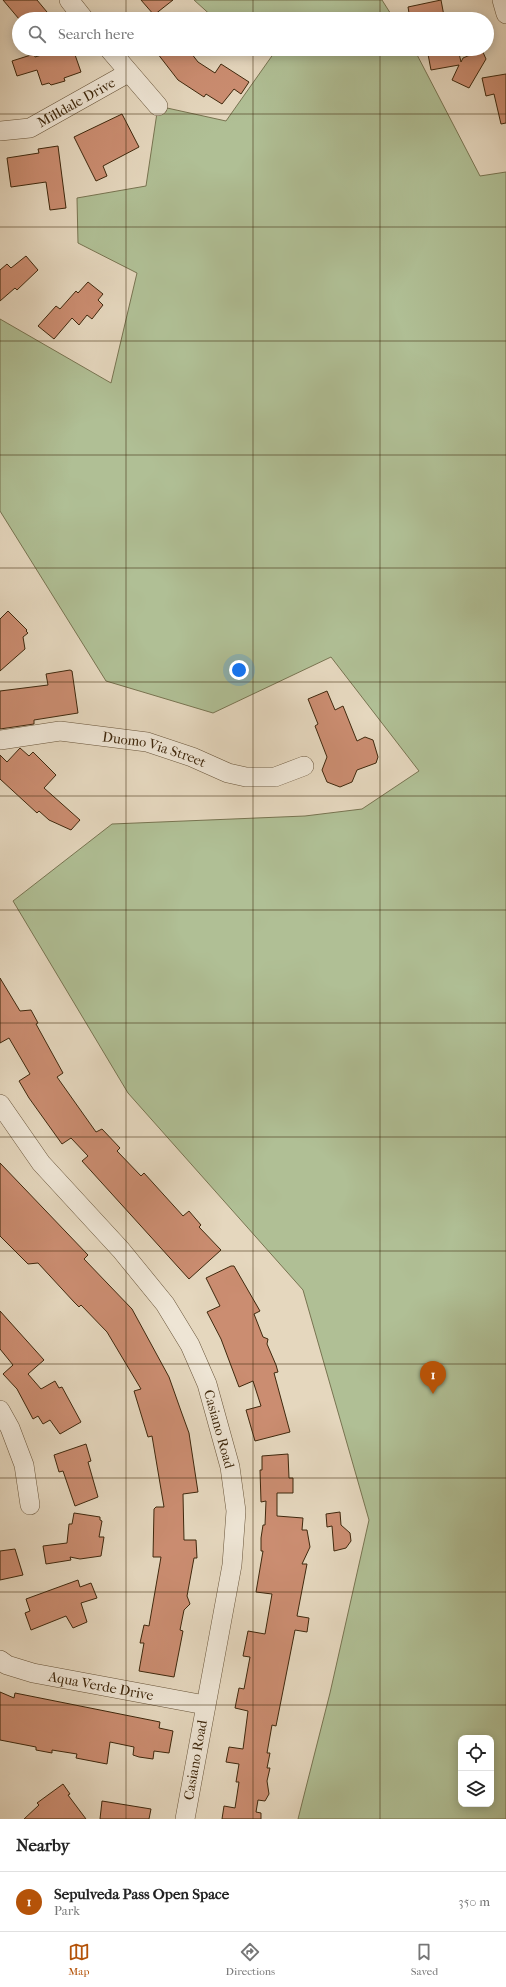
<!DOCTYPE html>
<html lang="en">
<head>
<meta charset="utf-8">
<style>
  :root { --surface:#fff; --page:#f2f2f2; --text:#222; --muted:#767676; --line:#e0e0e0; --accent:#b45309 }
  body { margin:0; font-family:"IM FELL French Canon",serif; background:var(--page); color:var(--text) }
  .controls { position:absolute; right:12px; bottom:12px; display:grid; overflow:hidden; border-radius:8px; box-shadow:0 2px 10px #0003 }
  .controls button { width:36px; height:36px; display:grid; place-items:center; padding:0; border:0; border-bottom:1px solid var(--line); background:var(--surface); color:var(--text); font:20px sans-serif }
  .you { position:absolute; left:239px; top:670px; width:14px; height:14px; margin:-10px; border:3px solid #fff; border-radius:50%; background:#1a73e8; box-shadow:0 0 0 6px #1a73e833 }
  .badge { display:grid; place-items:center; width:26px; height:26px; border-radius:50%; background:var(--accent); color:#fff; font-size:13px; font-weight:700 }
  .pin { position:absolute; translate:-50% -33px; filter:drop-shadow(0 1px 2px #0008) }
  .pin::after { content:''; position:absolute; top:21px; width:14px; height:12px; background:inherit; clip-path:polygon(0 0,100% 0,50% 100%) }
  .list { margin:0; padding:0; list-style:none }
  h2 { display:flex; justify-content:space-between; align-items:center; height:52px; margin:0; padding:0 16px; font-size:17px }
  h2 small { font-size:13px; font-weight:400; color:var(--muted) }
  .list li { display:grid; grid-template-columns:26px 1fr auto; gap:12px; align-items:center; box-sizing:border-box; height:60px; padding:0 16px; border-top:1px solid var(--line) }
  .list b { display:block; font-size:15px; white-space:nowrap }
  .list p { margin:0; font-size:13px; white-space:nowrap; color:var(--muted) }
  .list em { font-size:13px; font-style:normal; color:var(--muted) }
  .icon { flex:none; width:22px; height:22px; fill:none; stroke:currentColor; stroke-width:2; stroke-linecap:round; stroke-linejoin:round }
  .map { position:relative; flex:none; width:506px; height:1819px; overflow:hidden }
  .search { position:absolute; background:var(--surface); box-shadow:0 2px 10px #0003; left:12px; right:12px; top:12px; height:44px; display:flex; align-items:center; gap:10px; box-sizing:border-box; padding:0 14px; border-radius:22px; color:var(--muted); font-size:15px }
  .sheet { height:112px; background:var(--surface) }
  nav { display:flex; justify-content:space-around; align-items:center; box-sizing:border-box; height:56px; border-top:1px solid var(--line); background:var(--surface); font-size:11px; color:var(--muted) }
  nav a { display:grid; justify-items:center; gap:2px }
  nav .on { color:var(--accent) }
  .map>svg:first-child { display:block }
  .green { fill:#b0bf95; stroke:#787451; fill-rule:evenodd }
  .building { fill:#cb8d71; stroke:#3f280d }
  .lines { fill:none; stroke-linecap:round; stroke-linejoin:round }
  .minor-casing { stroke:#685439; stroke-width:20 }
  .minor { stroke:#eee5d5; stroke-width:19 }
  .grid { fill:none; stroke:#3f280d; stroke-width:1; stroke-opacity:0.55 }
  .labels { text-anchor:middle; stroke-width:3.5; stroke-linejoin:round; paint-order:stroke }
  .street-label { font-size:14px; fill:#3f280d; stroke:#eee5d5 }
</style>
</head>
<body>
<div class="map">
<svg width="506" height="1819" viewBox="0 0 506 1819">
  <rect width="100%" height="100%" fill="#e5d7be"/>
  <filter id="stains"><feTurbulence type="fractalNoise" baseFrequency=".005" numOctaves="4"/><feColorMatrix values="0 0 0 0 .2 0 0 0 0 .09 0 0 0 0 .02 0 0 0 .5 -.17"/></filter>
  <radialGradient id="worn" r=".72"><stop offset=".6" stop-color="#630" stop-opacity="0"/><stop offset="1" stop-color="#630" stop-opacity=".3"/></radialGradient>
  <!-- green -->
  <path class="green" d="M194,0H382L394,19H215Z
    M268,49H414L480,176L506,172V1819H298L330,1693L369,1520L303,1290L128,1093L13,901L112,824L305,816L362,809L419,771L331,657L213,713L106,681L0,511V319L111,383L137,273L78,243L77,198L146,186L158,106L226,121L274,53ZM461,1738H491V1804H461Z"/>
  <!-- building -->
  <path class="building" d="M3,0H37L47,12L39,19H19Z
    M141,0H173L154,15Z
    M441,0L444,16L431,19H410L408,7Z
    M61,49H73L81,72L64,78L65,81L51,85L49,83L42,85L37,70L17,76L12,61L34,54L35,57Z
    M154,49H188L198,62L215,73L221,64L249,82L241,94L234,89L222,104L206,94L204,97L178,80Z
    M427,49H458L461,62L463,58L482,50L486,59L469,88L452,80L459,65L431,70Z
    M506,74V123L501,124L494,94L486,96L482,78Z
    M122,114L139,147L103,166L107,176L96,181L74,137Z
    M58,146L66,208L50,210L46,182L11,187L7,158L39,153L38,149Z
    M26,256L38,270L17,290L15,288L0,301V270L7,264L11,268Z
    M88,282L103,294L98,300L103,305L92,319L87,315L79,325L72,318L54,339L38,326L56,306L60,309L76,291L78,293Z
    M8,611L27,630L26,631L28,633L23,637L25,649L0,671V619Z
    M70,670L72,671L78,713L34,720V724L0,729V691L48,685L46,674Z
    M327,691L335,710L343,706L357,741L365,737L373,740L378,757L376,763L357,770L352,782L340,787L327,782L322,770L327,757L315,726L318,724L308,699Z
    M20,748L29,756L33,752L56,775L44,788L80,820L71,830L49,820L39,811L37,813L0,779V755L7,762Z
    M0,978L20,1011L31,1010L38,1023L36,1024L63,1073L57,1077L96,1132L102,1129L120,1148L117,1151L141,1176L144,1173L183,1216L189,1211L201,1225L199,1227L221,1250L189,1279L82,1161L88,1156L71,1138L62,1144L29,1098L19,1081L30,1074L9,1038L0,1043Z
    M0,1163L88,1255L84,1259L132,1309L169,1377L181,1411L189,1433L198,1492L183,1494L184,1540H196L197,1558H194L187,1596L190,1604L184,1610L180,1630L183,1631L174,1677L139,1671L144,1643H140L144,1625L149,1626L161,1557H153L154,1509L156,1507H164L152,1436L148,1437L134,1391L141,1389L107,1332L81,1305L79,1307L74,1302L38,1263L28,1264L0,1236Z
    M231,1266H234L260,1311L254,1314L263,1337L268,1339L267,1344L276,1365L278,1372L274,1373L290,1432L255,1441L246,1410L261,1406L253,1381L239,1387L221,1339L207,1312L220,1306L206,1278Z
    M0,1311L44,1360L28,1374L41,1389L55,1381L59,1388L62,1387L81,1422L60,1434L50,1420L43,1424L38,1416L33,1419L17,1389L3,1374L13,1365L0,1349Z
    M86,1444L91,1461L88,1462L98,1497L75,1506L63,1471L59,1472L54,1455Z
    M288,1454L289,1478H293V1493H277V1516L303,1518L302,1530H307L310,1547L302,1564H307L297,1616L309,1618L307,1632L295,1630L276,1726L272,1725L267,1753H270L267,1768H270L267,1781L269,1794L265,1801L258,1800L256,1812L261,1813V1819H222L224,1806L235,1808L239,1782H236L239,1764L226,1762L229,1747L243,1749L248,1711L235,1708L239,1688L244,1689L250,1657L243,1656L248,1631L265,1634L272,1594L256,1592L263,1551H261V1538L263,1525H265L266,1501L261,1502L260,1470H262V1456Z
    M340,1512L341,1525L350,1533L351,1541L346,1548L334,1551L332,1526L327,1527L326,1514Z
    M74,1513L100,1517V1520L102,1521L99,1537H104L101,1556L80,1559L70,1557L71,1560L46,1564L43,1546L67,1543L69,1524H72Z
    M15,1549L23,1575L0,1580V1551Z
    M78,1580L80,1587L91,1583L97,1598L81,1603L87,1622L73,1628L66,1616L31,1630L25,1613L30,1611L26,1599Z
    M0,1692L14,1698L15,1693L160,1722L159,1728L173,1731L169,1753L154,1751L153,1759L139,1757L133,1755L134,1747L110,1742L107,1764L76,1758L77,1754L52,1750V1753L36,1750V1747L0,1740Z
    M63,1784L70,1794L68,1795L86,1819H24L39,1805L37,1803Z
    M102,1801L151,1809L149,1819H100Z"/>
  <g class="lines">
    <defs>
      <g id="minor">
        <path d="M69,0L84,19"/>
        <path d="M502,0L506,14"/>
        <path d="M109,49L158,106"/>
        <path id="s1" d="M0,131L30,128L128,73"/>
        <path id="s2" d="M0,740L60,731L147,742L192,757L228,773L246,777H275L304,766"/>
        <path id="s3" d="M0,1104L41,1163L121,1250L165,1304L190,1345L207,1384L230,1467L236,1511L232,1565L185,1819"/>
        <path d="M0,1410L10,1428L24,1465L30,1505"/>
        <path id="s4" d="M0,1660L7,1665L33,1673L205,1705"/>
      </g>
    </defs>
    <!-- minor casing -->
    <use href="#minor" class="minor-casing"/>
    <!-- minor -->
    <use href="#minor" class="minor"/>
  </g>
  <!-- grid -->
  <path class="grid" d="M126,0V19M253,0V19M380,0V19M126,49V1819M253,49V1819M380,49V1819M0,114H506M0,227H506M0,341H506M0,455H506M0,568H506M0,682H506M0,796H506M0,910H506M0,1023H506M0,1137H506M0,1251H506M0,1364H506M0,1478H506M0,1592H506M0,1705H506"/>
  <g class="labels">
    <!-- street labels -->
    <g class="street-label">
      <text dy="5" stroke="none"><textPath href="#s1" startOffset="83">Milldale Drive</textPath></text>
      <text dy="5" stroke="none"><textPath href="#s2" startOffset="157">Duomo Via Street</textPath></text>
      <text dy="5" stroke="none"><textPath href="#s3" startOffset="397">Casiano Road</textPath></text>
      <text dy="5" stroke="none"><textPath href="#s4" startOffset="105">Aqua Verde Drive</textPath></text>
      <text transform="translate(195 1760) rotate(-80)" y="5">Casiano Road</text>
    </g>
  </g>
  <rect width="100%" height="100%" filter="url(#stains)"/>
  <rect width="100%" height="100%" fill="url(#worn)"/>
</svg>
<div class="controls">
<button><svg class="icon" aria-label="locate" viewBox="0 0 24 24"><circle cx="12" cy="12" r="6"/><path d="M12 2v4M12 18v4M2 12h4M18 12h4"/></svg></button>
<button><svg class="icon" aria-label="layers" viewBox="0 0 24 24"><path d="M12 4l9 5-9 5-9-5zM3 14l9 5 9-5"/></svg></button>
</div>
<div class="you"></div>
<div class="pin badge" style="left:433px;top:1394px">1</div>
<div class="search"><svg class="icon" aria-label="search" viewBox="0 0 24 24"><circle cx="10" cy="10" r="6"/><path d="M15 15l6 6"/></svg>Search here</div>
</div>
<section class="sheet">
<h2>Nearby<small></small></h2>
<ul class="list">
<li><span class="badge">1</span><div><b>Sepulveda Pass Open Space</b><p>Park</p></div><em>350 m</em></li>
</ul>
</section>
<nav>
<a class="on"><svg class="icon" aria-label="map" viewBox="0 0 24 24"><path d="M3 6l6-2 6 2 6-2v14l-6 2-6-2-6 2zM9 4v14M15 6v14"/></svg>Map</a>
<a><svg class="icon" aria-label="directions" viewBox="0 0 24 24"><path d="M12 3l9 9-9 9-9-9zM9 14v-3h6M13 9l2 2-2 2"/></svg>Directions</a>
<a><svg class="icon" aria-label="saved" viewBox="0 0 24 24"><path d="M7 4h10v16l-5-4-5 4z"/></svg>Saved</a>
</nav>
</body>
</html>
